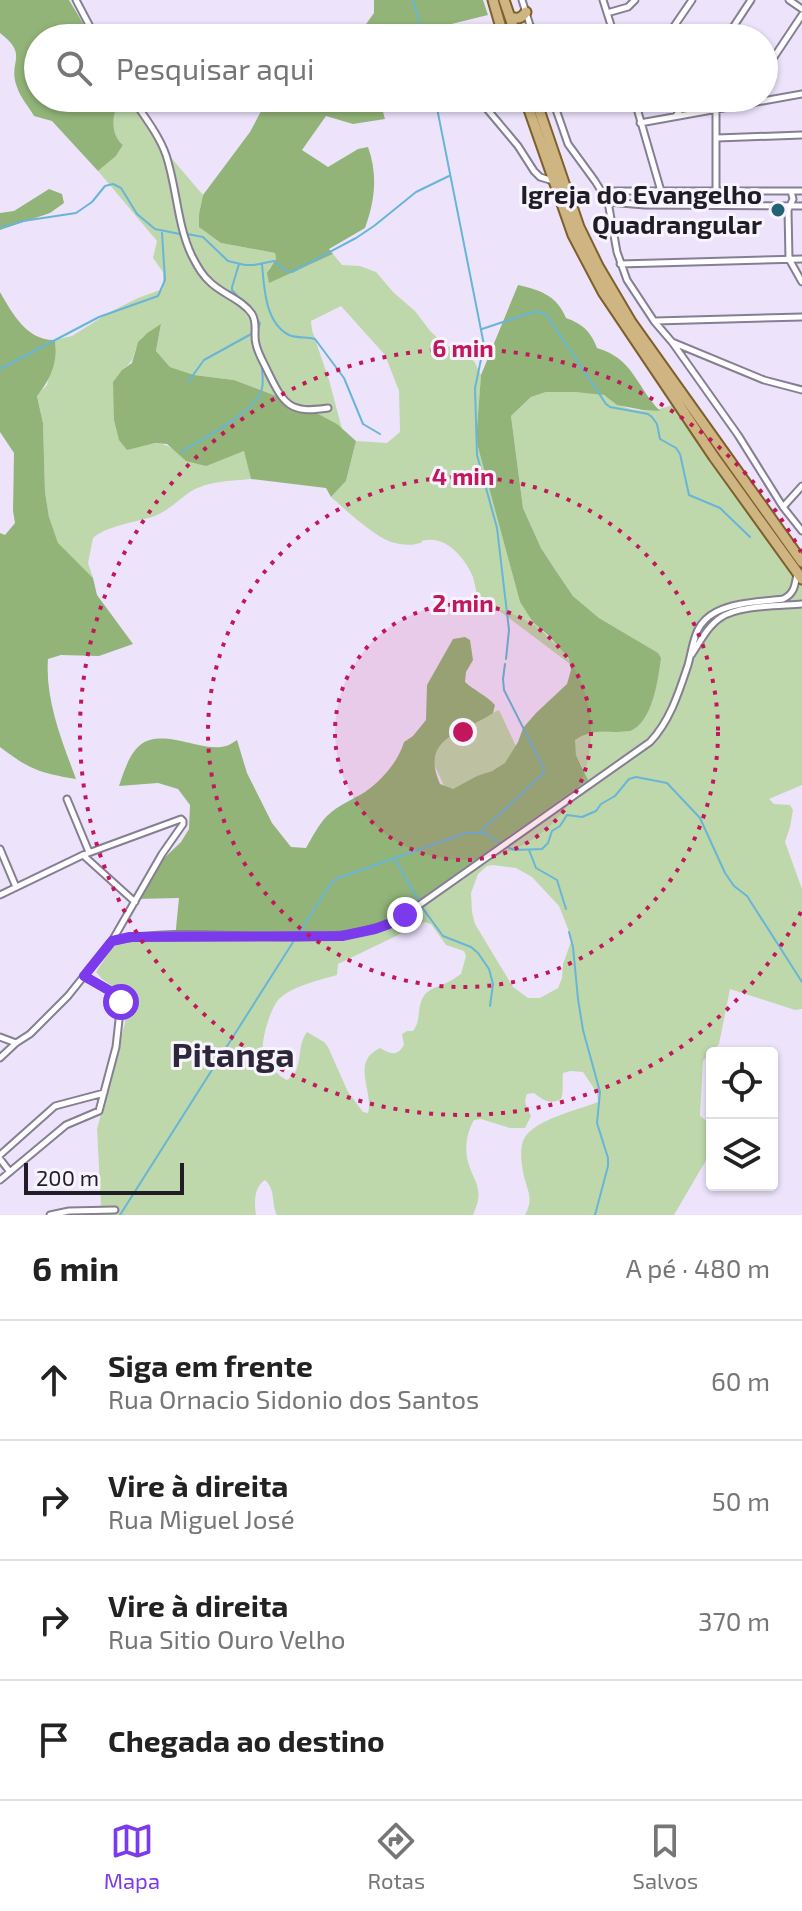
<!DOCTYPE html>
<html lang="pt">
<head>
<meta charset="utf-8">
<style>
  :root { --surface:#fff; --page:#f6f6f6; --text:#222; --muted:#767676; --line:#e0e0e0; --accent:#7c3aed }
  body { margin:0; font-family:"Exo 2",sans-serif; background:var(--page); color:var(--text) }
  .controls { position:absolute; right:24px; bottom:24px; display:grid; overflow:hidden; border-radius:8px; box-shadow:0 2px 6px #0004 }
  .controls button { width:72px; height:72px; display:grid; place-items:center; padding:0; border:0; border-bottom:2px solid var(--line); background:var(--surface); color:var(--text); font:40px sans-serif }
  .scale { position:absolute; left:24px; bottom:20px; width:160px; box-sizing:border-box; padding-left:8px; border:4px solid #211d26; border-top:0; font-size:22px; line-height:28px; white-space:nowrap; color:#211d26; -webkit-text-stroke:6px #f7f4fe; paint-order:stroke }
  .stop { position:absolute; width:24px; height:24px; margin:-18px; border:6px solid #7c3aed; border-radius:50%; background:#fff }
  .stop.end { background:#7c3aed; border-color:#fff; box-shadow:0 2px 8px #0008 }
  .list { margin:0; padding:0; list-style:none }
  h2 { display:flex; justify-content:space-between; align-items:center; height:104px; margin:0; padding:0 32px; font-size:34px }
  h2 small { font-size:26px; font-weight:400; color:var(--muted) }
  .list li { display:grid; grid-template-columns:52px 1fr auto; gap:24px; align-items:center; box-sizing:border-box; height:120px; padding:0 32px; border-top:2px solid var(--line) }
  .list b { display:block; font-size:30px; white-space:nowrap }
  .list p { margin:0; font-size:26px; white-space:nowrap; color:var(--muted) }
  .list em { font-size:26px; font-style:normal; color:var(--muted) }
  .icon { flex:none; width:44px; height:44px; fill:none; stroke:currentColor; stroke-width:2; stroke-linecap:round; stroke-linejoin:round }
  .map { position:relative; flex:none; width:802px; height:1215px; overflow:hidden }
  .search { position:absolute; background:var(--surface); box-shadow:0 2px 6px #0004; left:24px; right:24px; top:24px; height:88px; display:flex; align-items:center; gap:20px; box-sizing:border-box; padding:0 28px; border-radius:44px; color:var(--muted); font-size:30px }
  .sheet { height:584px; background:var(--surface) }
  nav { display:flex; justify-content:space-around; align-items:center; box-sizing:border-box; height:112px; border-top:2px solid var(--line); background:var(--surface); font-size:22px; color:var(--muted) }
  nav a { display:grid; justify-items:center; gap:4px }
  nav .on { color:var(--accent) }
  .map>svg:first-child { display:block }
  .green { fill:#bed8ac; fill-rule:evenodd }
  .forest { fill:#92b478 }
  .lines { fill:none; stroke-linecap:round; stroke-linejoin:round }
  .stream { stroke:#68b5d8; stroke-width:2 }
  .minor-casing { stroke:#867e93; stroke-width:9 }
  .primary-casing { stroke:#7d602b; stroke-width:13 }
  .minor { stroke:#fff; stroke-width:5 }
  .primary { stroke:#cfb582; stroke-width:9 }
  .route { stroke:#7c3aed; stroke-width:10 }
  .ring { fill:none; stroke:#c2185b; stroke-width:4; stroke-dasharray:4 8 }
  .poi-dot { fill:#226377; stroke:#f7f4fe; stroke-width:3 }
  .labels { text-anchor:middle; stroke-width:6; stroke-linejoin:round; paint-order:stroke }
  .poi-label { font-size:26px; font-weight:bold; fill:#211d26; stroke:#f7f4fe; text-anchor:end }
  .district-label { font-size:34px; font-weight:bold; fill:#2e2739; stroke:#f7f4fe }
  .centre { fill:#c2185b; stroke:#f7f4fe; stroke-width:4 }
  .ring-label { font-size:24px; text-anchor:middle; font-weight:bold; fill:#c2185b; stroke:#f7f4fe; stroke-width:6; stroke-linejoin:round; paint-order:stroke }
</style>
</head>
<body>
<div class="map">
<svg width="802" height="1215" viewBox="0 0 802 1215">
  <rect width="100%" height="100%" fill="#ede4fc"/>
  <!-- green -->
  <path class="green" d="M121,98H129L161,146L203,195L199,214L221,243L275,253L276,259L269,269V282L333,254L342,265L360,266L376,272L394,293L415,311L431,332L449,347L474,361L481,375L476,440L520,602C534,624 552,640 569,659L570,664L497,609L478,602C477,594 475,585 473,577C466,560 448,537 427,540C416,541 428,542 416,544C409,546 398,544 391,542C372,535 346,510 331,497L346,481L356,441L387,443L400,432L399,391L385,355L341,306L311,321L312,330L329,380L342,429L305,407L234,380L194,375L170,367L156,351L161,325C153,329 143,334 139,342C131,356 138,358 122,370L127,450C155,440 166,439 186,461L245,451L251,479C231,481 207,481 190,492C177,501 167,512 152,517C135,522 107,526 93,538L88,563L93,578L58,544L49,517L45,492L43,423L37,395L47,385L56,347L55,340L72,336L110,312L138,298L163,289V272L153,258L157,241L98,171L116,156L123,145C109,132 111,113 121,98Z
    M546,392C563,392 586,389 603,395C609,397 613,403 619,405C638,413 657,412 674,404L802,584V785L769,799L774,804L790,805L793,810L790,827L785,842L802,889V1009L795,1010L730,989L719,1044L703,1061L700,1116L712,1125V1150L674,1215H525C533,1199 529,1195 525,1180C522,1168 518,1148 525,1137C537,1119 578,1110 598,1102L597,1093L583,1072L570,1071L563,1073C562,1082 564,1091 561,1099C550,1105 543,1100 534,1093L527,1094C523,1103 527,1107 531,1116L525,1128H510L481,1119L474,1120C466,1134 464,1150 469,1165C471,1173 477,1181 478,1190C480,1199 476,1207 473,1215H277C271,1203 276,1190 265,1180C254,1187 254,1203 256,1215H53L86,1212L101,1205L97,1129L125,1023V1007L122,993L102,979L96,972L111,949L118,944L146,939L288,936L584,770L576,755L574,740L588,732L629,731L657,653L599,618L573,596L554,568L541,548L523,508L511,416L531,397ZM493,865L516,868L532,877L559,906L572,939L563,964L562,978L558,988L540,998H528L513,987L475,924L472,912L471,893L478,874L487,866ZM425,922L431,924L446,945L464,951L466,956L461,974C456,977 450,982 444,984C435,988 427,989 422,999C417,1010 421,1021 413,1031H407L402,1034L404,1045C397,1057 390,1054 380,1048C350,1062 374,1091 368,1113L363,1112L348,1092L328,1047L324,1042L307,1032C295,1047 305,1070 287,1080C278,1076 265,1062 263,1052C261,1040 270,1009 279,999C292,986 320,980 337,975L338,964Z
    M499,710L521,757L447,792L425,745Z"/>
  <!-- forest -->
  <path class="forest" d="M0,0H69L92,38H38V98H121C112,112 109,133 123,145L116,156L98,171L52,121L34,116C29,107 20,97 17,87C7,61 30,56 0,33Z
    M374,0H483L488,15L431,29L424,38H356L374,13Z
    M268,98H379L385,119L353,124L326,116L302,150L328,167L358,149L368,147C378,175 375,200 365,228L329,249L333,254L269,283L267,273L276,259L275,253L221,243L199,227V214L203,195L250,132Z
    M49,189L62,194L64,203L50,213L0,230V213L14,211Z
    M518,285C541,290 557,296 566,318C583,324 591,332 597,348C634,359 635,385 660,411L643,410L617,405L604,395L576,392H546L531,397L511,416L523,508L541,548L554,568L573,596L599,618L658,653L661,658C658,679 653,722 630,731C629,731 618,732 617,732C599,732 591,730 575,740L576,755L588,780L385,924L338,935L175,938L179,898L135,899L160,862L181,842L189,829L190,805L178,789L158,783L119,786C134,739 145,731 194,744C203,746 216,749 226,746C230,745 233,742 237,740L247,773L272,823L291,847L306,848C312,838 318,825 327,816C338,805 352,800 365,792C382,780 398,762 404,742L413,736L426,720L427,685L453,639L465,637L470,640L473,660L466,672L465,682C475,691 486,695 495,705L493,713C463,733 419,737 440,784L453,789L477,776L492,771L505,763L518,742L523,728L536,713L567,684L571,670L569,659L549,636L533,622L520,602L476,440L481,375Z
    M0,292C12,313 27,341 55,340C58,362 51,379 37,396L43,423L45,492L49,517L58,543L93,578L97,595L133,644L99,656L61,655L48,659C45,700 62,741 76,779C39,773 29,769 0,747V533L5,535L15,523L13,511L14,453L0,432Z
    M161,324L156,351L170,367L194,375L234,380L305,407L337,424L356,441L346,481L331,497L326,488L251,479L244,451L206,466L186,461L167,444L155,443L127,450L119,440L114,420L113,382L122,370L132,363L138,342L147,333Z"/>
  <g class="lines">
    <!-- stream -->
    <path class="stream" d="M413,0L424,38
      M435,98L484,345L475,388L477,455L497,528L509,630L506,659
      M0,228L23,221L76,213L92,202L105,186L113,184L121,188L137,214L155,229L180,234
      M187,234L203,237L228,261L245,265H254L274,261L287,272H292L356,238L374,226L416,192L449,176
      M239,264L232,287V290L242,301
      M262,264C264,287 265,323 289,335C298,339 307,336 315,339L344,378L363,424L380,434
      M256,318L260,323L258,330
      M482,329L533,312H539L547,316L606,404L610,407L648,414L652,417L657,424L660,439L676,448L680,454L689,495L720,508L750,537
      M0,369L99,317L158,296L165,280L162,233
      M188,382L204,360L253,333
      M181,452C199,441 249,414 259,396C265,387 262,375 262,365
      M481,831L543,774L544,769L504,690L503,679L505,664
      M505,846L514,850L542,849L548,843L552,831L560,826L567,815L582,817L596,811L601,804L615,796L629,779L636,777L667,783L700,818L725,873L734,886L747,896L802,982
      M529,850L536,868L557,880L566,909
      M395,859L419,902
      M421,906L443,936L471,947L478,953L489,969L493,984L490,1006
      M569,932L573,947L578,999L583,1030L600,1092L597,1123L608,1158V1166L595,1215
      M298,935L331,883L338,878L466,833H484L501,844
      M120,1215L295,939"/>
    <defs>
      <path id="minor" d="M76,0L96,38
        M522,0L534,38
        M603,0L615,38
        M789,0L802,9
        M607,13L628,7L635,0
        M666,38L692,0
        M726,38L751,0
        M764,72L802,15
        M132,98C144,116 159,135 166,155C177,188 177,225 192,256C196,264 202,275 209,281C221,294 242,299 252,314C258,324 253,334 256,344C258,354 264,363 268,372C284,405 290,414 328,408
        M482,98L487,109L518,146L534,171L540,177L553,181
        M552,98L568,144L595,181L608,202L617,252L627,280L654,321L672,342L738,435L783,507L802,531
        M634,98L665,205
        M716,109V191
        M676,116L688,98
        M640,123L802,94
        M717,138L802,135
        M603,191H802
        M791,191L793,199L788,210L789,259L802,282
        M608,202L645,205L802,206
        M620,264L802,259
        M655,321L802,317
        M672,342L764,380L802,390
        M783,507L802,486
        M692,654C700,642 708,626 720,618C738,605 780,606 802,604
        M67,799L89,852
        M0,849L16,887
        M83,855L135,902
        M0,895L83,855L181,819L183,821
        M112,941C169,929 233,937 291,937C332,937 369,936 405,915L650,742C670,721 679,692 688,665C694,644 693,624 716,612C735,602 761,602 783,599C794,594 795,586 797,574
        M0,1037L16,1043
        M0,1058L16,1043L30,1034L68,996L112,941L162,854L183,824V821
        M0,1155L55,1106L104,1093
        M0,1159L10,1172
        M0,1180L66,1125L99,1111L116,1047L121,1002L117,995L84,976
        M50,1215L69,1211L115,1210"/>
      <path id="primary" d="M493,0L504,38
        M504,0L517,38
        M510,17C518,19 521,19 526,12
        M526,38L532,30
        M525,98L573,235L603,292L714,457L802,579
        M535,98L579,227L598,266L631,322L802,562"/>
    </defs>
    <!-- minor casing -->
    <use href="#minor" class="minor-casing"/>
    <!-- primary casing -->
    <use href="#primary" class="primary-casing"/>
    <!-- minor -->
    <use href="#minor" class="minor"/>
    <!-- primary -->
    <use href="#primary" class="primary"/>
  </g>
  <g class="lines">
    <!-- route -->
    <path class="route" d="M121,1002L117,995L84,976L112,941L130,937L342,936L375,929L389,924L405,915"/>
  </g>
  <!-- distance rings -->
  <circle cx="463" cy="732" r="128" fill="#c2185b" fill-opacity=".12"/>
  <g class="ring">
    <circle cx="463" cy="732" r="128"/>
    <circle cx="463" cy="732" r="255"/>
    <path d="M801 912A383 383 0 1 1 801 552"/>
  </g>
  <!-- markers -->
  <circle class="poi-dot" cx="778" cy="210" r="8"/>
  <g class="labels">
    <!-- poi labels -->
    <g class="poi-label">
      <text x="762" y="204">Igreja do Evangelho<tspan x="762" dy="30">Quadrangular</tspan></text>
    </g>
    <!-- district labels -->
    <g class="district-label">
      <text x="233" y="1067">Pitanga</text>
    </g>
  </g>
  <circle cx="463" cy="732" r="12" class="centre"/>
  <g class="ring-label">
    <text x="463" y="357">6 min</text>
    <text x="463" y="485">4 min</text>
    <text x="463" y="612">2 min</text>
  </g>
</svg>
<div class="controls">
<button><svg class="icon" aria-label="locate" viewBox="0 0 24 24"><circle cx="12" cy="12" r="6"/><path d="M12 2v4M12 18v4M2 12h4M18 12h4"/></svg></button>
<button><svg class="icon" aria-label="layers" viewBox="0 0 24 24"><path d="M12 4l9 5-9 5-9-5zM3 14l9 5 9-5"/></svg></button>
</div>
<div class="scale">200 m</div>
<div class="stop" style="left:121px;top:1002px"></div>
<div class="stop end" style="left:405px;top:915px"></div>
<div class="search"><svg class="icon" aria-label="search" viewBox="0 0 24 24"><circle cx="10" cy="10" r="6"/><path d="M15 15l6 6"/></svg>Pesquisar aqui</div>
</div>
<section class="sheet">
<h2>6 min<small>A pé · 480 m</small></h2>
<ul class="list">
<li><svg class="icon" aria-label="ahead" viewBox="0 0 24 24"><path d="M12 20V5M6 11l6-6 6 6"/></svg><div><b>Siga em frente</b><p>Rua Ornacio Sidonio dos Santos</p></div><em>60 m</em></li>
<li><svg class="icon" aria-label="right" viewBox="0 0 24 24"><path d="M7 20v-9h11M14 6l5 5-5 5"/></svg><div><b>Vire à direita</b><p>Rua Miguel José</p></div><em>50 m</em></li>
<li><svg class="icon" aria-label="right" viewBox="0 0 24 24"><path d="M7 20v-9h11M14 6l5 5-5 5"/></svg><div><b>Vire à direita</b><p>Rua Sitio Ouro Velho</p></div><em>370 m</em></li>
<li><svg class="icon" aria-label="arrive" viewBox="0 0 24 24"><path d="M6 21V4h12l-3 4 3 4H6"/></svg><div><b>Chegada ao destino</b></div></li>
</ul>
</section>
<nav>
<a class="on"><svg class="icon" aria-label="map" viewBox="0 0 24 24"><path d="M3 6l6-2 6 2 6-2v14l-6 2-6-2-6 2zM9 4v14M15 6v14"/></svg>Mapa</a>
<a><svg class="icon" aria-label="directions" viewBox="0 0 24 24"><path d="M12 3l9 9-9 9-9-9zM9 14v-3h6M13 9l2 2-2 2"/></svg>Rotas</a>
<a><svg class="icon" aria-label="saved" viewBox="0 0 24 24"><path d="M7 4h10v16l-5-4-5 4z"/></svg>Salvos</a>
</nav>
</body>
</html>
